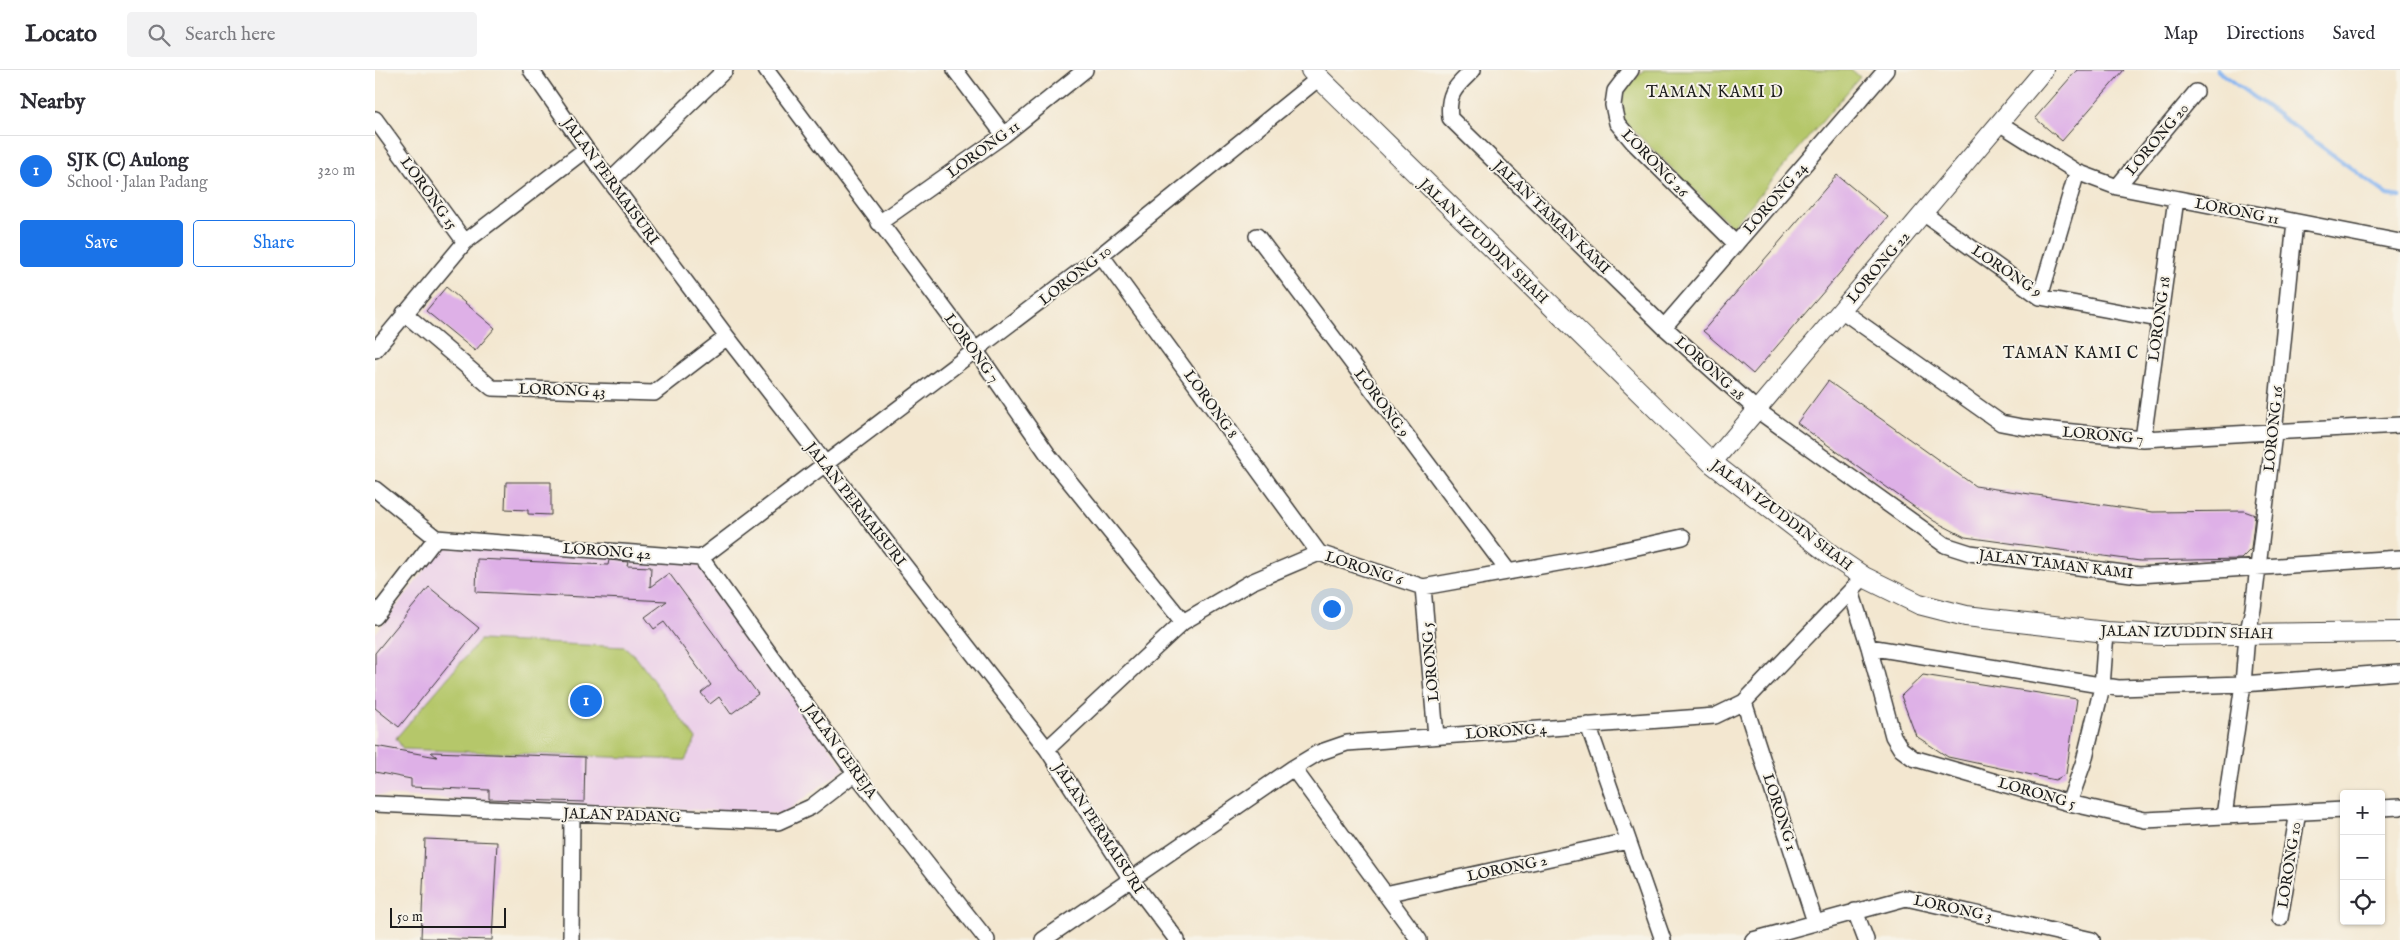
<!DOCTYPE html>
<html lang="en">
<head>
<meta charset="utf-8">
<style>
  :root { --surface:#fff; --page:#f2f2f3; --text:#2b2b33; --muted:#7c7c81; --line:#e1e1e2; --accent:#1a73e8 }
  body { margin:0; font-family:"IM FELL English",serif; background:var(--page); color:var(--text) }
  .controls { position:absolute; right:15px; bottom:15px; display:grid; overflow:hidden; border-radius:5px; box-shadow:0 1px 4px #0004 }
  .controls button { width:45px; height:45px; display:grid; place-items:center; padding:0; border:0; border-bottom:1px solid var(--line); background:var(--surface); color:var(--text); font:25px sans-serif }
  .scale { position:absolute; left:15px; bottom:12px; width:116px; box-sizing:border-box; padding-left:5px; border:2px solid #1c1c1c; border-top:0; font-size:14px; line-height:18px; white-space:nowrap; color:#1c1c1c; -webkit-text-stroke:4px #f7f3e8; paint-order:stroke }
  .you { position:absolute; left:956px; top:538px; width:18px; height:18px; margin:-12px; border:4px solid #fff; border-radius:50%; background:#1a73e8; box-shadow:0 0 0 8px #1a73e833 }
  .badge { display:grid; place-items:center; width:32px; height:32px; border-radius:50%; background:var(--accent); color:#fff; font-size:16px; font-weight:700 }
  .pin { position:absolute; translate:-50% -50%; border:2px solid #fff; box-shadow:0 1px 5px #0006 }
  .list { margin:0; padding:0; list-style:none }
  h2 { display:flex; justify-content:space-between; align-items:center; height:65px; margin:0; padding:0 20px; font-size:21px }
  h2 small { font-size:16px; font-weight:400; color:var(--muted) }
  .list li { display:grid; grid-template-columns:32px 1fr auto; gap:15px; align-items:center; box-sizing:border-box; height:70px; padding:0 20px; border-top:1px solid var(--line) }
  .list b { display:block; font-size:19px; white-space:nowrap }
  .list p { margin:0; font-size:16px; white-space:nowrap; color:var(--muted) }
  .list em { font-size:16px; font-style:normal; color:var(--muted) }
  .actions { display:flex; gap:10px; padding:15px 20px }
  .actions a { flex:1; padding:11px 0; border:1px solid var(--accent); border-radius:5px; text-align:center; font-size:18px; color:var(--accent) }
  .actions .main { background:var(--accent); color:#fff }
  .icon { flex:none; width:28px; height:28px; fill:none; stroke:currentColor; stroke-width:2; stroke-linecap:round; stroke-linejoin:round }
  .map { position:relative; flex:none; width:2025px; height:870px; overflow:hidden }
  header { display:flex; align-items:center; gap:30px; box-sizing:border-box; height:70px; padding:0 25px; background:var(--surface); border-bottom:1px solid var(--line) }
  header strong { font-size:24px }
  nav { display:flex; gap:28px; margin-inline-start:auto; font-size:18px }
  .search { width:350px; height:45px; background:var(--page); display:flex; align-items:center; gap:12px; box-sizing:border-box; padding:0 18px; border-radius:5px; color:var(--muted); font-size:19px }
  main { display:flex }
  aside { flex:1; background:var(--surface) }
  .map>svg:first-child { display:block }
  .built { fill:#ecd1e9 }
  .green { fill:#b5c76a; stroke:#687243 }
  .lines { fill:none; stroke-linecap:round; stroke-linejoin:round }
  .stream { stroke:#85b4f0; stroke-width:4.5 }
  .building { fill:#deb0e7 }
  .minor-casing { stroke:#3c3a37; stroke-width:18 }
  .tertiary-casing { stroke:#3c3a37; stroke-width:20 }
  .secondary-casing { stroke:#3c3a37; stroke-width:22 }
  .minor { stroke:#fff; stroke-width:15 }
  .tertiary { stroke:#fff; stroke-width:18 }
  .secondary { stroke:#fff; stroke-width:20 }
  .labels { text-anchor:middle; stroke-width:4; stroke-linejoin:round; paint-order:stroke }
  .street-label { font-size:15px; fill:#1c1c1c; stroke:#f7f3e8 }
  .neighbourhood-label { font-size:16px; letter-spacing:1px; fill:#1c1c1c; stroke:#f7f3e8 }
</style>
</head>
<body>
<header>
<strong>Locato</strong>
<div class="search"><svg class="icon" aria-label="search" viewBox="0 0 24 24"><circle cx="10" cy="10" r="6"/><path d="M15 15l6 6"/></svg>Search here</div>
<nav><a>Map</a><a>Directions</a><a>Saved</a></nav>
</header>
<main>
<aside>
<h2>Nearby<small></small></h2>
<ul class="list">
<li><span class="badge">1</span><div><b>SJK (C) Aulong</b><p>School · Jalan Padang</p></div><em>320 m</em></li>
</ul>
<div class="actions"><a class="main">Save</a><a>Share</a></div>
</aside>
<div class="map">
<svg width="2025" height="870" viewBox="0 0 2025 870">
  <rect width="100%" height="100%" fill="#f7f3e8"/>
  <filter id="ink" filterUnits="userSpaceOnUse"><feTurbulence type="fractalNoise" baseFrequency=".02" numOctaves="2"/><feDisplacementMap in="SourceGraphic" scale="10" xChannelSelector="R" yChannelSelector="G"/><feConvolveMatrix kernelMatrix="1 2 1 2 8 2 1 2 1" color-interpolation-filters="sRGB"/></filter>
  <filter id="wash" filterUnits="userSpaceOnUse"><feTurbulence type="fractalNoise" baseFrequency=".0096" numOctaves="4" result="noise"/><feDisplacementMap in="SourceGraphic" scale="20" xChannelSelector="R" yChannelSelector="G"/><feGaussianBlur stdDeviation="1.12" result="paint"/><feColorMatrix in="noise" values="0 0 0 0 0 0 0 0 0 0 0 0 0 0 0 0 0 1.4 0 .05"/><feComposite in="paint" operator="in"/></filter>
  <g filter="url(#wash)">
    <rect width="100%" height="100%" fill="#f3e7d0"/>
    <!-- built -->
    <path class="built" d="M68,477L319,488L470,698L408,744L0,725V564Z"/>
    <!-- green -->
    <path class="green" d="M1269,0H1477L1485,7L1357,157L1249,51C1244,23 1250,19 1269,0Z
      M105,570L250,577L261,587L321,669L310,690L28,679L21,668Z"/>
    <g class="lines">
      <!-- stream -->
      <path class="stream" d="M1842,0L2013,125L2025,127"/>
    </g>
    <g id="blocks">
      <!-- building -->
      <path class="building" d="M1702,0H1749L1687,71L1660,48Z
        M1462,105L1513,147L1378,304L1328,261Z
        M71,217L120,258L100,281L51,241Z
        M1453,311L1600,416L1778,442L1869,441L1880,445L1876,479L1866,489L1765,491L1590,467L1559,451L1422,353Z
        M131,412H176V445L153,444V440L130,439Z
        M102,489L233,495L234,490L253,492L252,496L276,497L275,517L294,503L383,624L356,644L344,627L335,634L326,623L336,615L289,552L279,559L270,547L292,531L101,522Z
        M54,517L104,558L24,657L0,638V583Z
        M1548,605L1702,629L1691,704L1680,710L1573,687L1541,666L1526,626Z
        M0,676L62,687L56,682L210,687L209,732L114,729V720L36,717V709L0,702Z
        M50,769L122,772L117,870L46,868Z"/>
    </g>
  </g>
  <g filter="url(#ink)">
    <use href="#blocks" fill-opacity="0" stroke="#3c3a37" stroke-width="1"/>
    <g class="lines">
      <defs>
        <path id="minor" d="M156,0L211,79L352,267L672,679L755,808L802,870
          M391,0L601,281L674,386L808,552
          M580,0L629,65
          M1098,0C1081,17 1072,22 1075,48L1289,257L1382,340L1570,475L1595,483L1764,505L2025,488
          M1256,0L1240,21L1238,35L1242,53L1258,72L1361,174
          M0,49L90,172
          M1624,53L1702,102L1742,117L2025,172
          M235,111L350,0
          M1742,117L1821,22
          M1548,143L1665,227L1783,249
          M504,153L629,65L710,0
          M882,166L1133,501
          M726,185L944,483
          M1665,227L1702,102
          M1466,240L1626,353L1647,357L1768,369L2025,355
          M29,243L117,318L279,323L352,267
          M1289,257L1511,0
          M0,280L90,172L211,79
          M1768,369L1801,129
          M0,419L61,468L326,488L726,185L944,8
          M326,488L480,703L612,870
          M1048,517L1061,666
          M1476,521L1494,577L1518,666L1526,679L1538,688L1694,733L1770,750L1969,740
          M0,547L61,468
          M1494,577L1743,618L1868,614L2025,602
          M1369,632L1440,852
          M1213,655L1288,870
          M672,679L808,552L876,512L944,483L1048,517L1212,488L1308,467
          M918,698L1044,870
          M1694,733L1709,691L1727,617L1731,562
          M0,734L403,752L436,737L480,703
          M2006,738L2025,737
          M1849,746L1868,614L1872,565L1878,539L1899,363L1920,152
          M1010,824L1253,771
          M1480,841L1491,870
          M1905,848L1923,742
          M196,870L197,743
          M668,870L918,698L943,683L972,673L1340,646L1369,632L1489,507
          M1378,870L1531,828L1717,870"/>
        <path id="tertiary" d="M1337,393L1669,0"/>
        <path id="secondary" d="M936,0L1337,393L1455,484L1489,507L1544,534L1591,546L1731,562L1786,565L2025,562"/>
      </defs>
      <!-- minor casing -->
      <use href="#minor" class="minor-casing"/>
      <!-- tertiary casing -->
      <use href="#tertiary" class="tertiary-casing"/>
      <!-- secondary casing -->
      <use href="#secondary" class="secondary-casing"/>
      <!-- minor -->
      <use href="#minor" class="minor"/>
      <!-- tertiary -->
      <use href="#tertiary" class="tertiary"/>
      <!-- secondary -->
      <use href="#secondary" class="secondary"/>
    </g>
  </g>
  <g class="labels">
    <!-- street labels -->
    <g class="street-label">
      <text transform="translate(1782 69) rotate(-50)" y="5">LORONG 20</text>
      <text transform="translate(608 79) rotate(-36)" y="5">LORONG 11</text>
      <text transform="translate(1280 93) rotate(46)" y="5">LORONG 26</text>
      <text transform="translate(236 111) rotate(54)" y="5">JALAN PERMAISURI</text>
      <text transform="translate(54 123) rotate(54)" y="5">LORONG 15</text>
      <text transform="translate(1400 128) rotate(-49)" y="5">LORONG 24</text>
      <text transform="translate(1862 141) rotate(11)" y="5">LORONG 11</text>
      <text transform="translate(1177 147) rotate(44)" y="5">JALAN TAMAN KAMI</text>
      <text transform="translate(1109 171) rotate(44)" y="5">JALAN IZUDDIN SHAH</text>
      <text transform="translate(1503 197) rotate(-50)" y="5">LORONG 22</text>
      <text transform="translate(1632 201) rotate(34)" y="5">LORONG 9</text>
      <text transform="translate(700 205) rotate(-38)" y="5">LORONG 10</text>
      <text transform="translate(1784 249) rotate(-82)" y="5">LORONG 18</text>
      <text transform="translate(597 278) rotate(54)" y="5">LORONG 7</text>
      <text transform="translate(1335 298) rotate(42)" y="5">LORONG 28</text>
      <text transform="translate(187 320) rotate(2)" y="5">LORONG 43</text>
      <text transform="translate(1007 333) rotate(53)" y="5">LORONG 9</text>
      <text transform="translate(836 334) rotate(54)" y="5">LORONG 8</text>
      <text transform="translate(1898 359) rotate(-84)" y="5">LORONG 16</text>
      <text transform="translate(1728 365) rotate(5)" y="5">LORONG 7</text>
      <text transform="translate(481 434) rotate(52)" y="5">JALAN PERMAISURI</text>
      <text transform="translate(1407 445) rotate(37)" y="5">JALAN IZUDDIN SHAH</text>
      <text transform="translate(232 481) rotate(4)" y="5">LORONG 42</text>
      <text transform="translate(1681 494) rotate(7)" y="5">JALAN TAMAN KAMI</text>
      <text transform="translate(989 498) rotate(18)" y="5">LORONG 6</text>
      <text transform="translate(1812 562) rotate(1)" y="5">JALAN IZUDDIN SHAH</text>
      <text transform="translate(1055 592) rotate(-95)" y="5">LORONG 5</text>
      <text transform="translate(1131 661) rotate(-4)" y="5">LORONG 4</text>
      <text transform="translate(466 681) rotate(54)" y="5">JALAN GEREJA</text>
      <text transform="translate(1662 723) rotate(16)" y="5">LORONG 5</text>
      <text transform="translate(1405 742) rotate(72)" y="5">LORONG 1</text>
      <text transform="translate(247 745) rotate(2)" y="5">JALAN PADANG</text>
      <text transform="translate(724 758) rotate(57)" y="5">JALAN PERMAISURI</text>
      <text transform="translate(1914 795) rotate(-81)" y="5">LORONG 10</text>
      <text transform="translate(1132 798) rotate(-12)" y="5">LORONG 2</text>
      <text transform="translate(1578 838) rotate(12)" y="5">LORONG 3</text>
    </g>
    <!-- neighbourhood labels -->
    <g class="neighbourhood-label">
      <text x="1340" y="27">TAMAN KAMI D</text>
      <text x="1696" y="288">TAMAN KAMI C</text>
    </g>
  </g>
</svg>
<div class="controls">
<button>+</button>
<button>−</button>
<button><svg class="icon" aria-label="locate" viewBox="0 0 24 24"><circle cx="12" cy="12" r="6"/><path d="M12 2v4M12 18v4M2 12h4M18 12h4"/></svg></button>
</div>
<div class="scale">50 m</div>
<div class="you"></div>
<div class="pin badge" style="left:211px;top:631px">1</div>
</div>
</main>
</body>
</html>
